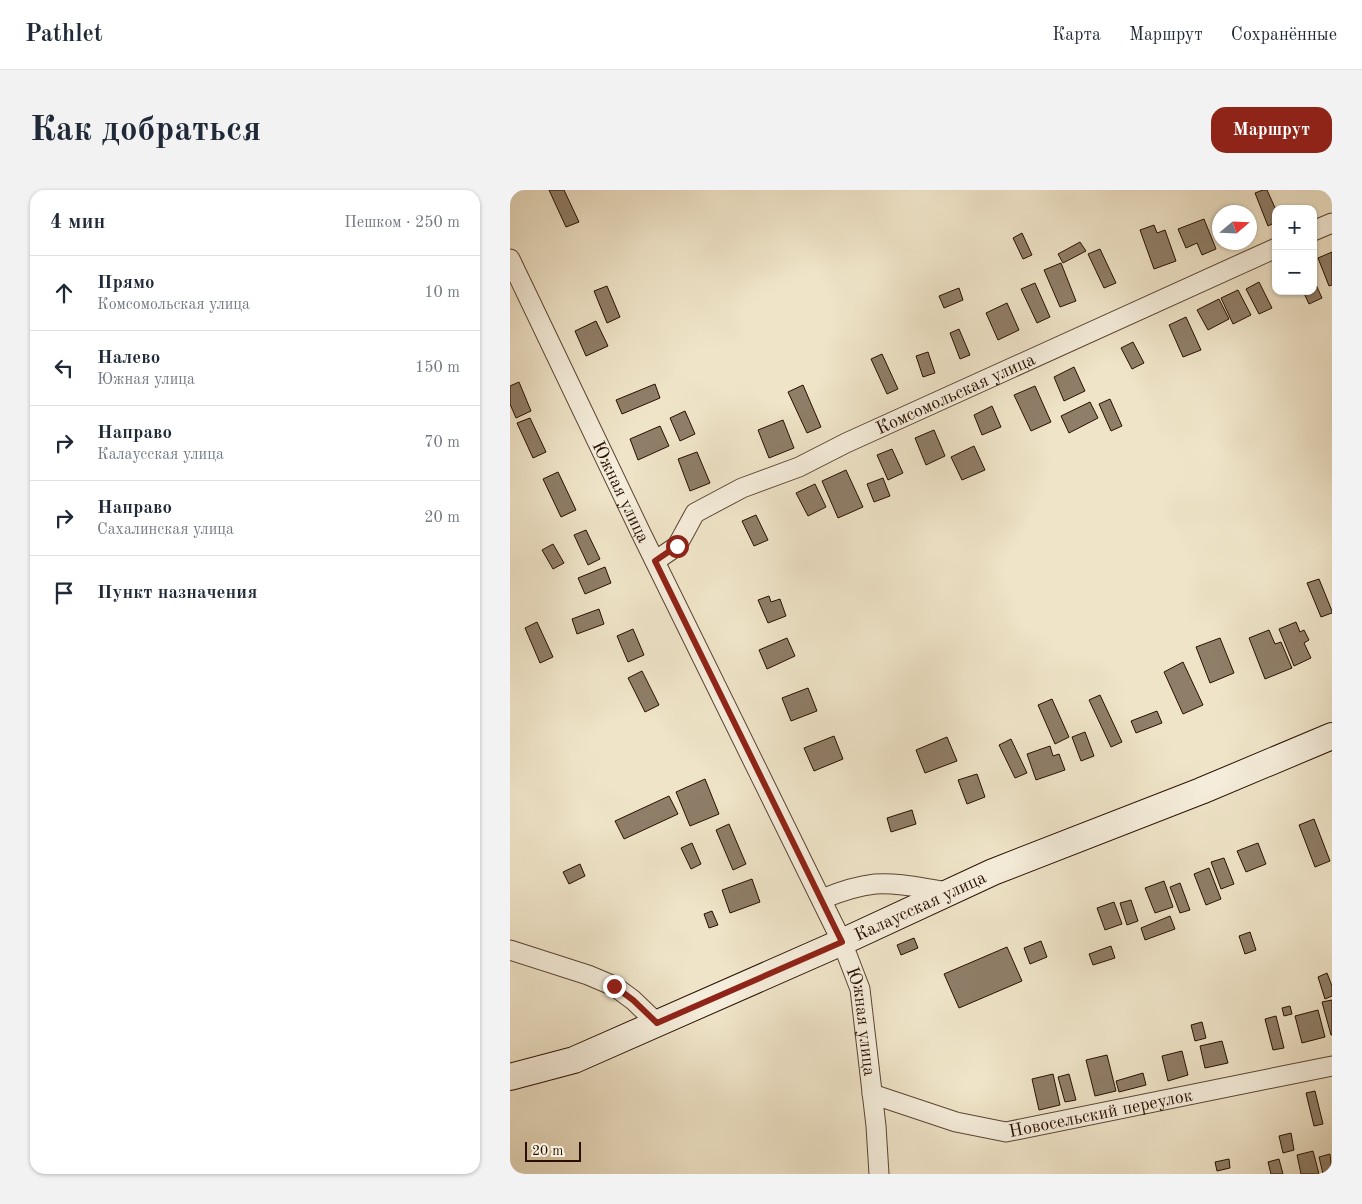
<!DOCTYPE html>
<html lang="ru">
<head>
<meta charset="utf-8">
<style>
  :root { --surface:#fff; --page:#f2f2f3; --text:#1f2937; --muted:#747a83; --line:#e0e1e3; --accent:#8f2418 }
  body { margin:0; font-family:"Old Standard TT",serif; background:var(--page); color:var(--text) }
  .controls { position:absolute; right:15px; top:15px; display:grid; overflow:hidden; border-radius:10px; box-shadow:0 1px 4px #0004 }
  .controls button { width:45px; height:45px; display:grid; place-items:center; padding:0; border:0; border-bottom:1px solid var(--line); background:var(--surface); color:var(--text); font:25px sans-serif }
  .compass { position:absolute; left:702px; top:15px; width:45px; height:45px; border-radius:50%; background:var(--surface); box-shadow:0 1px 4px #0004; rotate:71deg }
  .scale { position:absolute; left:15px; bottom:12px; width:56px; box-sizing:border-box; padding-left:5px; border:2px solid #280f00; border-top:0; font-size:14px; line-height:18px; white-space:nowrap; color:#280f00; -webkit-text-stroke:4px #f5eddb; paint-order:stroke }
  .stop { position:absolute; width:15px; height:15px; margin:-11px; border:4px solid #8f2418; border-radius:50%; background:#fff }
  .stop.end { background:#8f2418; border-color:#fff; box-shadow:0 1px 5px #0008 }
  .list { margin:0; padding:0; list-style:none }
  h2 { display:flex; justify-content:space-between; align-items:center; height:65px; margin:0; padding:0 20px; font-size:21px }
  h2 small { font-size:16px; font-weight:400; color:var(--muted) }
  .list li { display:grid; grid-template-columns:32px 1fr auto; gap:15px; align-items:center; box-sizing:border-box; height:75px; padding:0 20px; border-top:1px solid var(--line) }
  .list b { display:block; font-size:19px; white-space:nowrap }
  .list p { margin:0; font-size:16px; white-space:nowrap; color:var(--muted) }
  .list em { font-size:16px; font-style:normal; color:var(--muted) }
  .icon { flex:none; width:28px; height:28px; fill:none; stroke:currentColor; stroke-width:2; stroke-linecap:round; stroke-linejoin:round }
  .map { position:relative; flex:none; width:822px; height:984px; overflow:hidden; border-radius:15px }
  header { display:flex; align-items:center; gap:30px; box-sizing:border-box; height:70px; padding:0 25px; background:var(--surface); border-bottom:1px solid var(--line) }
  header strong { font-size:24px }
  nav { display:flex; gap:28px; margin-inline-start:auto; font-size:18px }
  .intro { display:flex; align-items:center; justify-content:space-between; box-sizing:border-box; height:120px; padding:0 30px }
  h1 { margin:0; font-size:35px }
  .button { padding:12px 22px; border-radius:15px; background:var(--accent); color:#fff; font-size:18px; font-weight:700 }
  main { display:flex; gap:30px; padding:0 30px }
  aside { flex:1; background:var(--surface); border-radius:15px; box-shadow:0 1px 4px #0004 }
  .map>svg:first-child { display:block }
  .building { fill:#8f7e68; stroke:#280f00 }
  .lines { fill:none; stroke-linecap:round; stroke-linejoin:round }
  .street-casing { stroke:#5a4432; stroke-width:21 }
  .secondary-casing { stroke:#280f00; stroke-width:28 }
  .street { stroke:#f5eddb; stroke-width:19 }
  .secondary { stroke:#f5eddb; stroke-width:26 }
  .route { stroke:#8f2418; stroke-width:6 }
  .labels { text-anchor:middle; stroke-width:4; stroke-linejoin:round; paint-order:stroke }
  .street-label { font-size:18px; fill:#280f00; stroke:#f5eddb }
</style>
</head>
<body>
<header>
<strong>Pathlet</strong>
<nav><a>Карта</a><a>Маршрут</a><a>Сохранённые</a></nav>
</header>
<div class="intro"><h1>Как добраться</h1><a class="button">Маршрут</a></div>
<main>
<aside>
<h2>4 мин<small>Пешком · 250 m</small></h2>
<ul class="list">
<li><svg class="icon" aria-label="ahead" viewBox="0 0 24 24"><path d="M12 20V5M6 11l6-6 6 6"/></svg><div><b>Прямо</b><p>Комсомольская улица</p></div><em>10 m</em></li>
<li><svg class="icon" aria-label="left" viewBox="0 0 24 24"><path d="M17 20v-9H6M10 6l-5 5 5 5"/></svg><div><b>Налево</b><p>Южная улица</p></div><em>150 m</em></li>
<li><svg class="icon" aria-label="right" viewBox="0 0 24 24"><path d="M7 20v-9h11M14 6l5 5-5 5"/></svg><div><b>Направо</b><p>Калаусская улица</p></div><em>70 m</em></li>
<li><svg class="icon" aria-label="right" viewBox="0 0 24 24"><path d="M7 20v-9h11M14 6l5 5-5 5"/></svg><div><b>Направо</b><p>Сахалинская улица</p></div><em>20 m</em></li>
<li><svg class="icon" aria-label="arrive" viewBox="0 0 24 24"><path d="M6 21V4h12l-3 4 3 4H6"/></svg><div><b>Пункт назначения</b></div></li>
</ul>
</aside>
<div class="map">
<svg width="822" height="984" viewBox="0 0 822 984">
  <rect width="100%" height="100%" fill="#efe4c8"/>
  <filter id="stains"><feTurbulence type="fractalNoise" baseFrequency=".004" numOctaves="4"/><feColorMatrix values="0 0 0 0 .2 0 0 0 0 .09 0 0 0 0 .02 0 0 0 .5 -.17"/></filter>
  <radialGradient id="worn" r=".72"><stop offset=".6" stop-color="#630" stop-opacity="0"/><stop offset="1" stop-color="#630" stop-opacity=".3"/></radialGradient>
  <!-- building -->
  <path class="building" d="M39,0H54L69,32L56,37Z
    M753,0H757L766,20V32L758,36L745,3Z
    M694,29L706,59L692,65L687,53L676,58L668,39Z
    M644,35L647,43L655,40L666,71L644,79L630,40Z
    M512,43L522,65L513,69L503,48Z
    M570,52L576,61L553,73L548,64Z
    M590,59L606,93L594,98L578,64Z
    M822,62V95L819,96L808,68Z
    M551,73L566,111L550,117L534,80Z
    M803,88L812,108L799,114L793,101H803Z
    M749,92L762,118L749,124L736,99Z
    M525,93L540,127L527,133L511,99Z
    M97,96L110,127L97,133L84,101Z
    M449,98L453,110L434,118L429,106Z
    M728,100L741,125L723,134L711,108Z
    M709,109L719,129L698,140L687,120Z
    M497,113L509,140L488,150L476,123Z
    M676,127L691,160L673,167L659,135Z
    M86,131L98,156L76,166L65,141Z
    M449,139L460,165L450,169L440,143Z
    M623,152L634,173L622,179L611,158Z
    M418,162L425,183L413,187L406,166Z
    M372,164L388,199L377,204L361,169Z
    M564,177L575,201L554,211L544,187Z
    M9,192L21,221L6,228L0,214V196Z
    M145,194L150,208L112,224L106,210Z
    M293,195L311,237L297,243L278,202Z
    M525,196L541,232L521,241L504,205Z
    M600,209L612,236L601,241L589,214Z
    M580,212L588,228L559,243L551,226Z
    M482,216L491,237L472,245L464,225Z
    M175,221L185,244L170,251L160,228Z
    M20,228L36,262L23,268L7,233Z
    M273,230L284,258L259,268L248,240Z
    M150,236L159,256L128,270L120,249Z
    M424,240L435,266L416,275L405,248Z
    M464,256L475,280L452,290L441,267Z
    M382,259L393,283L378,290L367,265Z
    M187,262L200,293L180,301L168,269Z
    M336,280L353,317L328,328L312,291Z
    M48,282L66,320L51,327L33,289Z
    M373,288L380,306L364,312L357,294Z
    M305,294L316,317L298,326L286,303Z
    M246,325L258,350L244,356L232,331Z
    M76,340L90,369L78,375L64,345Z
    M43,354L54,373L43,379L32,360Z
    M95,377L101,393L75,404L68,388Z
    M809,389L822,421V423L811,427L797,393Z
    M259,406L261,412L270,409L276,426L258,433L248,410Z
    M89,419L94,434L67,444L62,429Z
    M27,432L43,467L30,473L15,438Z
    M786,432L790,442L794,440L799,450L794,453L801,468L784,476L769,439Z
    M123,439L134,465L118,472L107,446Z
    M759,440L765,454L771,452L782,478L755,489L739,448Z
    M277,448L285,466L257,479L249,460Z
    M710,448L724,483L700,493L686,457Z
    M673,472L693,515L673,524L654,482Z
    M132,481L149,515L135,522L118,488Z
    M298,498L307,521L281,531L272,508Z
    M590,505L612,552L601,557L579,510Z
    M542,509L559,547L545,554L528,515Z
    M647,521L652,533L626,543L621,531Z
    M575,542L584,566L571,571L562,547Z
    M324,546L333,569L304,581L294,558Z
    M437,547L447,571L415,583L406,560Z
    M501,549L517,583L505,588L489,555Z
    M540,556L543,566L549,564L555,580L526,590L517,564Z
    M467,584L475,607L457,614L448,590Z
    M195,589L209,624L180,636L166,602Z
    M159,606L168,624L114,649L105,631Z
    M402,620L406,634L381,642L377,628Z
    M804,629L820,671L805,677L789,635Z
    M219,634L236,674L223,680L206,640Z
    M182,653L191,674L181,679L171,658Z
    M748,653L756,674L736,682L727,661Z
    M714,668L724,694L711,699L701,672Z
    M70,674L75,686L59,694L53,682Z
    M699,678L711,709L696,715L684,684Z
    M242,689L250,712L220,723L212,700Z
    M654,691L663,717L645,723L635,698Z
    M670,693L680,720L670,723L660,697Z
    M621,710L628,731L617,735L610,713Z
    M604,712L612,734L595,740L587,718Z
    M202,721L208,735L199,738L194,724Z
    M660,726L665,739L635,750L631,738Z
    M740,742L746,760L735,764L729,746Z
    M404,748L408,758L391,765L387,755Z
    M531,751L537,767L520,774L514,758Z
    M601,756L605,768L583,775L579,764Z
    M497,757L512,791L449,818L434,784Z
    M817,783L822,796V806L815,809L808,787Z
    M822,810V845H821L812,812Z
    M780,816L782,824L774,826L772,818Z
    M808,820L815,847L792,853L785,826Z
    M766,826L774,858L763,860L755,829Z
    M692,832L696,848L685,851L681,835Z
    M712,851L718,873L695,878L690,856Z
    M672,861L678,885L658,891L652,866Z
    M597,865L606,901L585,906L576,870Z
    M633,883L636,895L609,902L606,891Z
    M543,884L550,915L529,920L522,889Z
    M559,884L566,910L555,912L548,887Z
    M805,901L813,934L804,936L796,903Z
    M781,943L784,960L773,963L769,946Z
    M803,961L809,984H791L787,965Z
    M820,964L822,984H813L809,967Z
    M719,969L720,978L707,981L705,972Z
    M769,969L773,984H761L758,972Z"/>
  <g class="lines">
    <defs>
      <g id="street">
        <path d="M803,41L822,33"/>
        <path id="s1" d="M0,69L130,341L332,752L350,799L366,936L369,984"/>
        <path id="s2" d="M145,371L167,356L185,323L232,298L289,277L336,253L766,58"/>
        <path d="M312,709C329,702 346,696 365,694C389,692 416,699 439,702"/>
        <path d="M0,760L78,785L104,796L123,810L147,833"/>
        <path id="s3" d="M362,904L446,932L496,942L822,876"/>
      </g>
      <g id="secondary">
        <path id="s4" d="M0,887L64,870L332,752L483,682L691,601L822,546"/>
      </g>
    </defs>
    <!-- street casing -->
    <use href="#street" class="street-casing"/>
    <!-- secondary casing -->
    <use href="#secondary" class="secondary-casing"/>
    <!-- street -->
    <use href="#street" class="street"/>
    <!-- secondary -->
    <use href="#secondary" class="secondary"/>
  </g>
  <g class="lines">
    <!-- route -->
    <path class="route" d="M104,796L123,810L147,833L332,752L145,371L167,356"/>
  </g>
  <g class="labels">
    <!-- street labels -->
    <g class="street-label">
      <text dy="6" stroke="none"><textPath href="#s2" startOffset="351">Комсомольская улица</textPath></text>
      <text dy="6" stroke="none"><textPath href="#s1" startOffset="258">Южная улица</textPath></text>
      <text dy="6" stroke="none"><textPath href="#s4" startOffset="445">Калаусская улица</textPath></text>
      <text dy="6" stroke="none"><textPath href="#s1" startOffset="842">Южная улица</textPath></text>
      <text dy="6" stroke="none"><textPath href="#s3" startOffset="236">Новосельский переулок</textPath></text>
    </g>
  </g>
  <rect width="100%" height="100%" filter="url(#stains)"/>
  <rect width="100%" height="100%" fill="url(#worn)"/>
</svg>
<div class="controls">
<button>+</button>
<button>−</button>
</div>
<svg class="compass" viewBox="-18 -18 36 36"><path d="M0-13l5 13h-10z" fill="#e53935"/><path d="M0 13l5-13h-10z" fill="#747a83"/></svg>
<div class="scale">20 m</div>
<div class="stop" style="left:167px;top:356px"></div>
<div class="stop end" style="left:104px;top:796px"></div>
</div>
</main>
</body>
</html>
